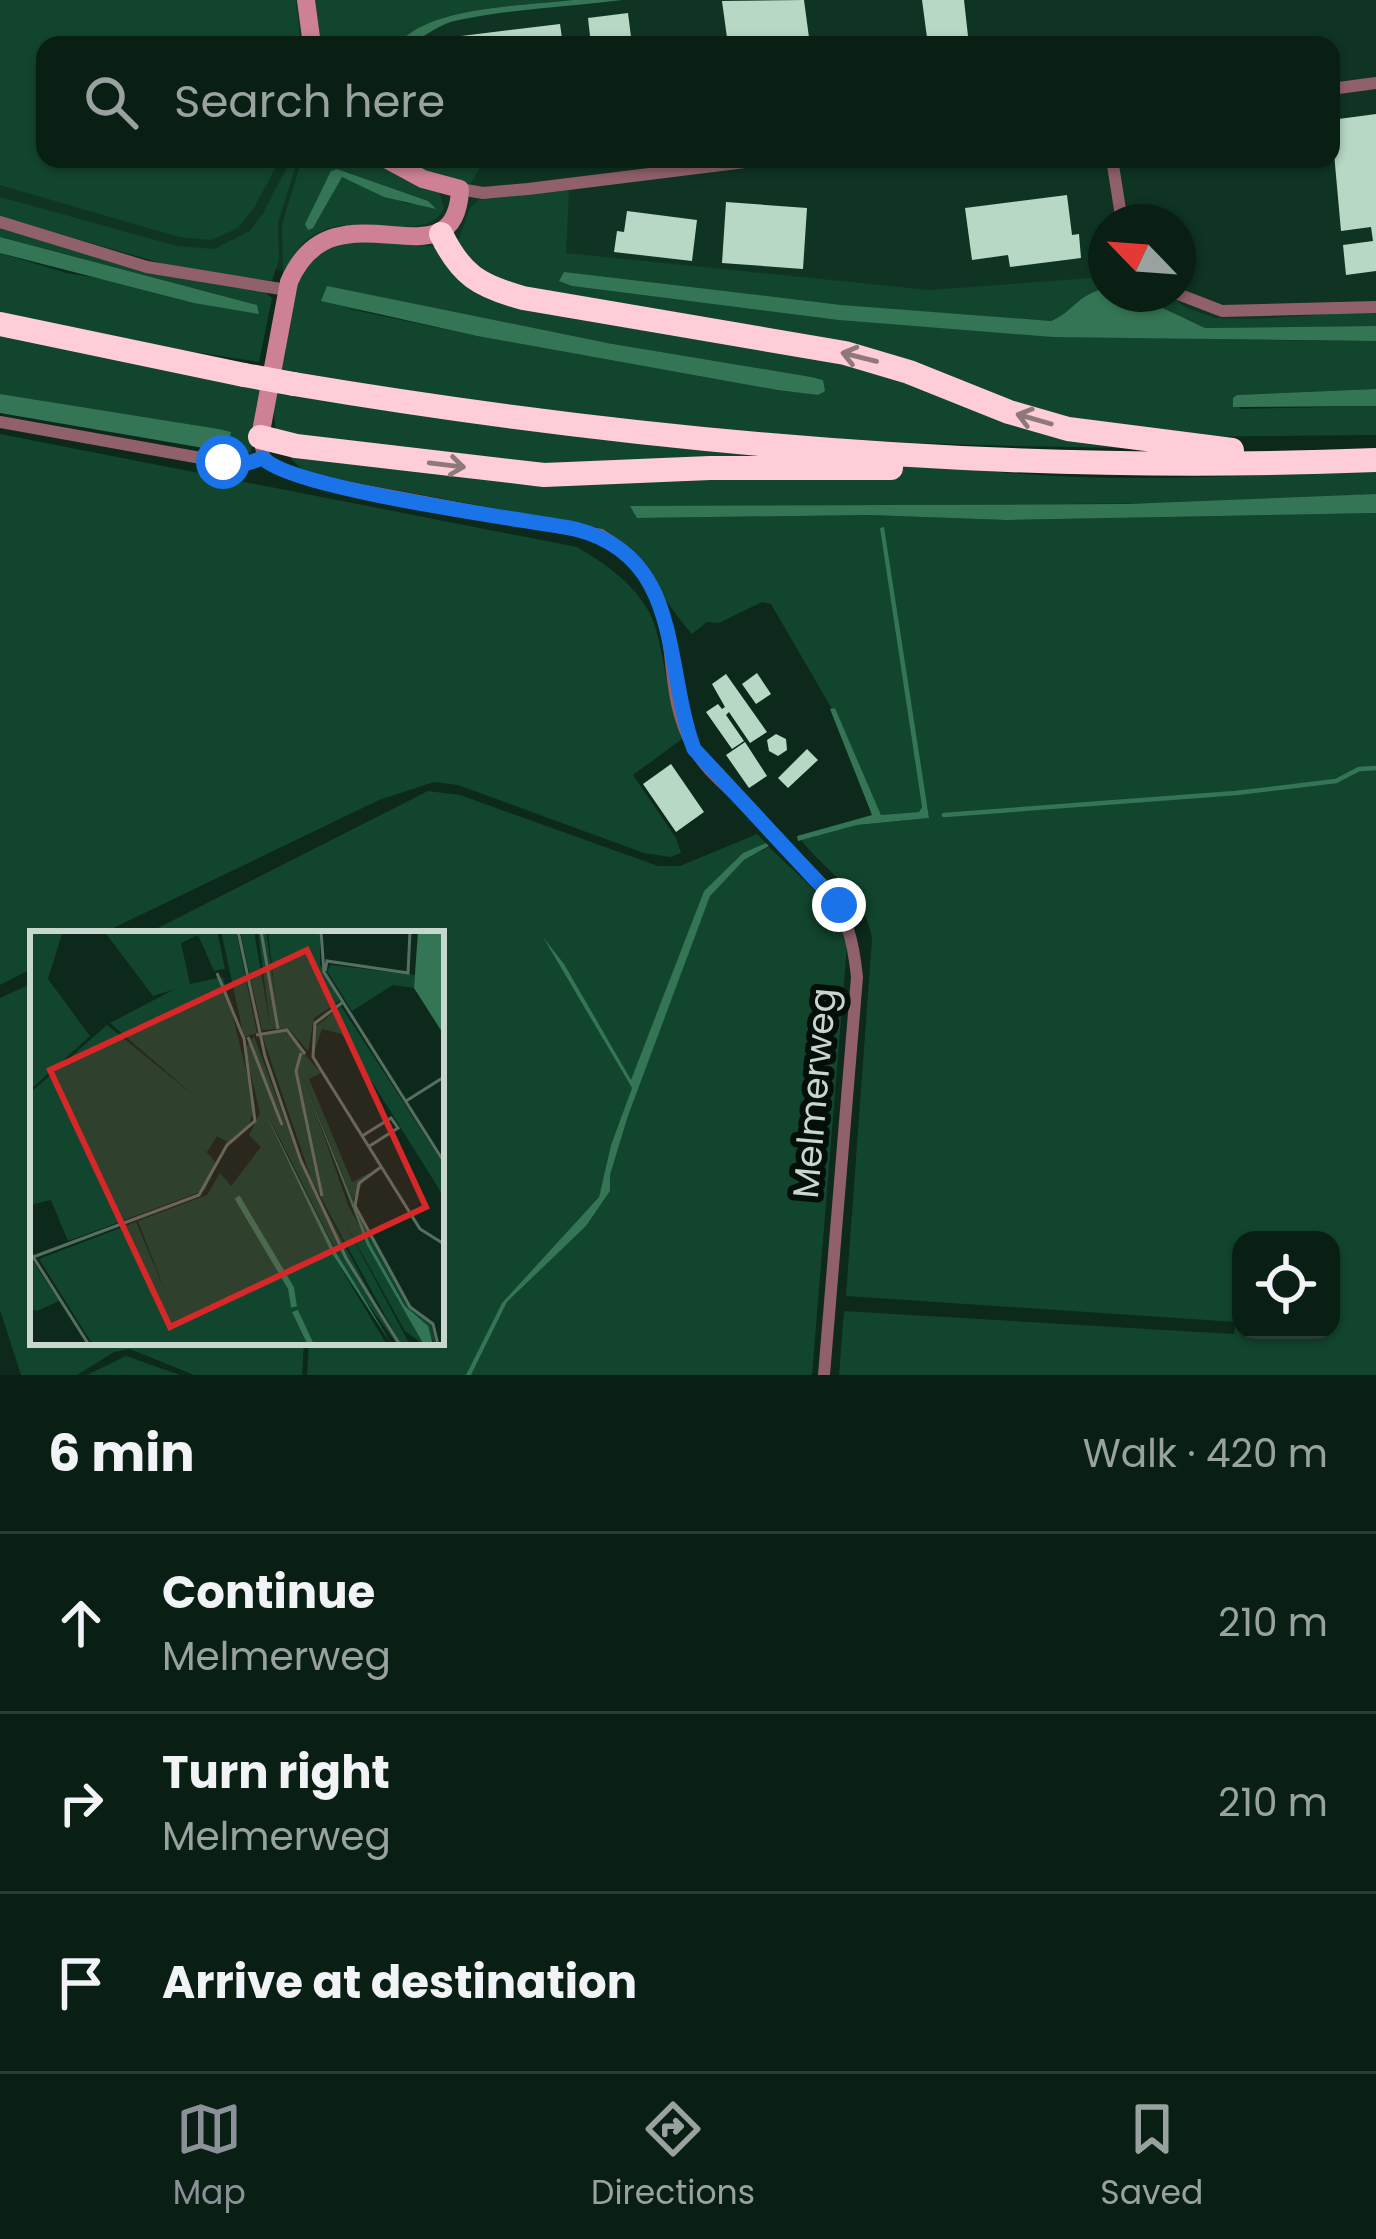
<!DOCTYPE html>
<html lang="en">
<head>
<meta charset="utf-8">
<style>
  :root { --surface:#091f14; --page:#172c22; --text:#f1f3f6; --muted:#99a2a0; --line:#293d34; --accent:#8c9099 }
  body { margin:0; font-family:Poppins,sans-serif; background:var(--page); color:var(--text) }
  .controls { position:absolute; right:36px; bottom:36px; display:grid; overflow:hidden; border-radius:24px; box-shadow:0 3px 9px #0004 }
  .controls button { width:108px; height:108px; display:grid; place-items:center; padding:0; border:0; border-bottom:3px solid var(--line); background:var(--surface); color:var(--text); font:60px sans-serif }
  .compass { position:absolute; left:1088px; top:204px; width:108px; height:108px; border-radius:50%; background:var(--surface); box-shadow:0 3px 9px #0004; rotate:295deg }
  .stop { position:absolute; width:36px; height:36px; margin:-27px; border:9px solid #1a73e8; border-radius:50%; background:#fff }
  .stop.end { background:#1a73e8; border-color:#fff; box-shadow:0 3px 12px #0008 }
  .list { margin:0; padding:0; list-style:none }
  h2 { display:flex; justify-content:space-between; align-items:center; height:156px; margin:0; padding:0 48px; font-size:51px }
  h2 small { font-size:39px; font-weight:400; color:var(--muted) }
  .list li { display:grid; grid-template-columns:78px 1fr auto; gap:36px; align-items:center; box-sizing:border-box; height:180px; padding:0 48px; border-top:3px solid var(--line) }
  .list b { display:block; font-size:45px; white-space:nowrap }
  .list p { margin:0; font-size:39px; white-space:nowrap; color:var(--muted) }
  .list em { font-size:39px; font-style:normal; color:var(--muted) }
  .icon { flex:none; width:66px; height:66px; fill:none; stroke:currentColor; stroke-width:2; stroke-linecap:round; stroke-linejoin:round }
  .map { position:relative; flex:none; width:1376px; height:1375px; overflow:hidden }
  .search { position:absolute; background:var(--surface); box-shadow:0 3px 9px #0004; left:36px; right:36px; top:36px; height:132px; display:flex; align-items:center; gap:30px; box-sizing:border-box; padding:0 42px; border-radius:24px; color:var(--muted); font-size:45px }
  .sheet { height:696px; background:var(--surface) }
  nav { display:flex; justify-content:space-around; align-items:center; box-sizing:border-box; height:168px; border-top:3px solid var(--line); background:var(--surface); font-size:33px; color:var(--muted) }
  nav a { display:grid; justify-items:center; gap:6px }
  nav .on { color:var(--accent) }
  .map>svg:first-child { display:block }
  .built { fill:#0f3423; fill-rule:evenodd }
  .green { fill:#12452e; fill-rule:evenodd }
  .water { fill:#347555 }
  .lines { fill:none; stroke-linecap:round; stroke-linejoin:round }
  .stream { stroke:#347555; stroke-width:4.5 }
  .building { fill:#b6d8c5 }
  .street { stroke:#90606b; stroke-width:12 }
  .secondary { stroke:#ce8195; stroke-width:18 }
  .highway { stroke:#ffcdd8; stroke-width:24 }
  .highway-bridge { stroke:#ffcdd8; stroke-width:24 }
  .oneway { stroke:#8e787b }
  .route { stroke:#1a73e8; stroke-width:15 }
  .labels { text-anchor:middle; stroke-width:12; stroke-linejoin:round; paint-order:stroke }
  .street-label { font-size:36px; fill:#c7d7ce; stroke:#040f09 }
  .inset-river { fill:none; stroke:#347555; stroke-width:6 }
  .inset-road { fill:none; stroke:#576f63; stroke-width:3 }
  .view { fill:#d62828; fill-opacity:0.15; stroke:#d62828; stroke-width:6 }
  .inset-edge { fill:none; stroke:#c7d7ce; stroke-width:6 }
</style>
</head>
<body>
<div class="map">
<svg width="1376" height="1375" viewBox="0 0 1376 1375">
  <rect width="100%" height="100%" fill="#0c291b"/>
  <!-- built -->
  <path class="built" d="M0,0H1376V330L352,299L263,264L160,255L0,204ZM45,45H1331V159H45ZM1106,222H1178V294H1106Z"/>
  <!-- green -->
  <path class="green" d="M0,0H296L301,45H45V159H280L254,208L238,228L211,240L179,237L0,185Z
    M316,0H573C525,6 428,6 397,45H320Z
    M291,159H298L278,223L279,260L272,281L185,270L0,217V197L177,246L214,249L250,231L264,212Z
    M302,159H373L439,192L444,208C424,250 350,202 305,241C296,249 290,262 283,272L282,224ZM337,169L428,201L407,204L342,177L305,224L331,172Z
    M398,159H441L454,166L463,159L480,168L470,184L434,176Z
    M569,190L566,253L929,290L1106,277V289C1086,292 1070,313 1051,321L572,286C839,323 1107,341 1376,341V389L1237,395L1240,409L1376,406V435L1180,437L1030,414L915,366L495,284L456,247L470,208L479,200Z
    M0,227L265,292L272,298L259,362L132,342L0,314V253L67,273L257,305L0,237Z
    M355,238L438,247L453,270L866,361L1176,448C970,447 762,441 558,414C464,402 371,384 278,369L294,287L310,257ZM345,308L607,343L823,380L818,395L777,390L477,336Z
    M1133,294H1167L1187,308L1216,318L1255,319L1376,311V326L1205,328Z
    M0,335L261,387L251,452H227L230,433L219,429L0,394Z
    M275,389L927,463C1075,487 1227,477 1376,469V494L1214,503L631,507L638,518L869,515L1006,520L1376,513V1375H839L844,1311L1234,1334L1236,1322L846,1296L872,939C866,894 827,873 801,840L857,825L929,818L881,529L922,807L919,812L881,815L835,708L832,709L771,604L762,602L719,623L707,622L692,634C657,594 644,553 596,527L308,474C277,450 271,428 275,389ZM1241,1240H1331V1330H1241Z
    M0,434L577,547C604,563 631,581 648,610C664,637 666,702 682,739L633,775L676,838L681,853L670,857L644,853L458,785L434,782L379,800L101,934H33V968L0,985Z
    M428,791L460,795L658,866H680L757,834L766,843L743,853L704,891L631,1082L564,965L544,938L632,1088L611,1145L599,1197L502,1303L466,1375H307L309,1342H441V934H146Z
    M769,847C800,878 836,903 847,946L812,1375H471L507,1302L586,1226L610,1191V1175L628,1116L710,895L744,860Z
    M33,983V1342H304L302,1375H194L130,1349L114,1352L77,1375H21L0,1310V998Z
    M126,1356L180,1375H87Z"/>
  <!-- water -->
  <path class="water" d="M573,0H622C567,7 509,9 454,21C431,27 419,45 397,45C428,6 525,6 573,0Z
    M337,169L428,201L436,209L384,197L342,177L313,228L308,230L305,224L331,171Z
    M0,237L257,305L259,314L194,303L0,253Z
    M564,272L841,305L1051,321C1073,312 1080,292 1106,289V294H1133L1205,328L1376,326V341L1053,337L839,320L572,286L559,281Z
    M327,286L607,343L811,377L823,380L825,391L818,395L777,390L477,336L321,301Z
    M1376,389V406L1233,407V398L1237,395Z
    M0,394L219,429L231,432L227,452L0,413Z
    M1376,494V513L1006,520L869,515L637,518L630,506L1127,504Z
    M884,527L929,818L857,825L798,841L797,836L872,815L830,709L835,708L881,815L919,812L922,807L880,528Z
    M766,843L769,846L744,860L710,896L628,1116L610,1175V1191L586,1226L507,1302L471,1375H466L502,1303L599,1197L611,1145L632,1088L543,937L564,964L631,1080L704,891L743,853Z"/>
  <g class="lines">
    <!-- stream -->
    <path class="stream" d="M944,815L1236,793L1336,781L1359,769L1376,768"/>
  </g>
  <!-- building -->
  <path class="building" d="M804,0L810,45H728L722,1Z
    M922,0H964L969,45H928Z
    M628,13L632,45H591L588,18Z
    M560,24L563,45H445L453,37Z
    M909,36L910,45H858L857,42Z
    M1376,114V271L1346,275L1343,245L1373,241L1371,227L1341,231L1331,120Z
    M1067,195L1072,235L1079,234L1081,258L1010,267L1008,255L972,260L965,208Z
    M726,202L807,208L803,269L722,263Z
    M627,211L697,220L692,261L614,252L617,231L624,232Z
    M757,673L771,694L756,704L742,684Z
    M726,674L767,732L750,743L729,712L726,715L744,741L732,749L706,712L718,704L722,709L725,707L712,684Z
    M776,734L786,739L787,750L778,756L769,751L767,740Z
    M745,742L767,776L749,788L726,755Z
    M807,749L818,760L788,788L778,778Z
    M671,764L704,812L676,832L643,784Z"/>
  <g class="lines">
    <!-- street -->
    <path class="street" d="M1331,89L1376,83
      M1112,159L1122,222
      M460,189L483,193L528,189L770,159
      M0,222L147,267L287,290
      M1178,294L1222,311L1376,307
      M0,422L223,462L248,463L263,458
      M260,438C260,470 287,471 312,481L601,535C699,595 650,672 694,749C704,767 723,783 737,797C766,826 794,855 822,884C847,914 853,939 857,977L824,1375"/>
    <!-- secondary -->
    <path class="secondary" d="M306,0L312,45
      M260,437L289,282C334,176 456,293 460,189L423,179L386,159"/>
    <!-- highway -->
    <path class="highway" d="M441,234C461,275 479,286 523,298L845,353L909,372L1009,412L1068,429L1232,450
      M0,324L244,375
      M294,384C651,444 1014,475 1376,460
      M260,437L296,446L544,475L710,468H891"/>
    <!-- highway-bridge -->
    <path class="highway-bridge" d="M244,375L294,384"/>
  </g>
  <!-- one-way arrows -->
  <defs><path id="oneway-shaft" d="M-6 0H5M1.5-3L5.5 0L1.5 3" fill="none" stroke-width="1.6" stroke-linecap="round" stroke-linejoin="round" transform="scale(3)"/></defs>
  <g class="oneway">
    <use href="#oneway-shaft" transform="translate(859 357) rotate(-166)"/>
    <use href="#oneway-shaft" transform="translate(1034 419) rotate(-164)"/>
    <use href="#oneway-shaft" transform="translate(447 465) rotate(7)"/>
  </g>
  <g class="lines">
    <!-- route -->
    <path class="route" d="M223,462L248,463L263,458C291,489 521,519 575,529C684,556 663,666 694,749L839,905"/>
  </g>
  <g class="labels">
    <!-- street labels -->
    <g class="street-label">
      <text transform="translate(814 1093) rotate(-85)" y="13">Melmerweg</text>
    </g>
  </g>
  <!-- overview -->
  <g transform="translate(30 931)">
    <rect width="414" height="414" fill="#0c291b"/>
    <path d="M0,0H33L18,48L60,105L0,159ZM74,0H187L195,38L184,40L168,4L151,12L160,53L193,46L225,175L219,194L198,211L187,205L177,221L172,216L187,233L175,259L38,310L21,269L0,274V162L77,94L167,167L80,92L145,58L123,65ZM191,0H206L227,102L214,106ZM210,0H224L240,94L228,0H236L246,69L238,0H290V33L310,70L284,87L278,120L258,97L232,99ZM301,34L385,44L384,57L363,54L322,80L297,40ZM311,75L414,234V266L312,103L292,98L283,123L284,97ZM254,99L291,142L279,148L322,251L339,242L323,268L380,377L401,393L406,414L375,375L340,313L274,148L318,274L394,414L375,400L311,285L380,414H371L282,250L232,104ZM224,105L271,233L368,414L322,352L237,182L301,321L357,414H63L9,328L106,291L137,365L108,290L177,264L190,242L201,255L231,216L219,204L230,182L215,118ZM0,326L29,370L7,380L0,378Z" fill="#12452e"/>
    <path d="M388,0H414V104L384,57ZM273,148L340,313L375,375L398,395L403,414H394L337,314ZM236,183L304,318L362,414L301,321Z" fill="#347555"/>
    <path class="inset-river" d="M207,266L261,357L264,376M265,380L281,414"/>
    <path class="inset-road" d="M208,0L235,125L271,230L316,327L370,414M231,0L248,98M291,0L294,41L414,231M295,40L297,30L378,42L380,0M313,71L285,92L283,126L390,298L414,313M226,104L257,99L275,123M218,106L252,194M271,122L266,140L292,265M376,170L414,146M332,205L361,187L368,197L338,216M351,236L329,252L325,275L380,376L403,393L408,414M0,321L59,414M3,326L169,264L197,214L225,190L214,108L187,42"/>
    <path class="view" d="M277,19L396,276L140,396L20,139Z"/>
    <rect width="414" height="414" class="inset-edge"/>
  </g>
</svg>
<div class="controls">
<button><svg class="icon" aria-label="locate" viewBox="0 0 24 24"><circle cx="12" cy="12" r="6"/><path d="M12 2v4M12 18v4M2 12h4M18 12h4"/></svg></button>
</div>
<svg class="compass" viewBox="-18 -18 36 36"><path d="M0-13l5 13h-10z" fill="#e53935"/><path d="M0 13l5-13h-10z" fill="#99a2a0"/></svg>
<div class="stop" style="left:223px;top:462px"></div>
<div class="stop end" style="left:839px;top:905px"></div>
<div class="search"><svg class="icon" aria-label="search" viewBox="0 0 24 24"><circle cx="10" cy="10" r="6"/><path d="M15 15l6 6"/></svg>Search here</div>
</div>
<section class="sheet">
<h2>6 min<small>Walk · 420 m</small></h2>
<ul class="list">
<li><svg class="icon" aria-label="ahead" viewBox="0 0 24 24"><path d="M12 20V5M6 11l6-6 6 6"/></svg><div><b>Continue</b><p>Melmerweg</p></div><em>210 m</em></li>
<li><svg class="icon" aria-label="right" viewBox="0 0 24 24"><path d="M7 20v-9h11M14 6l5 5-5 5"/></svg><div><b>Turn right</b><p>Melmerweg</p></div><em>210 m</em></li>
<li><svg class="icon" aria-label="arrive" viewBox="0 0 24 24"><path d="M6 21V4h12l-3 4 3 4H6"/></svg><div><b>Arrive at destination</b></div></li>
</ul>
</section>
<nav>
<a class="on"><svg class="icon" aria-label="map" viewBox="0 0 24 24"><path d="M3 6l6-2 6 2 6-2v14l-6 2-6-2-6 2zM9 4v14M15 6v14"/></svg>Map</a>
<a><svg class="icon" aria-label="directions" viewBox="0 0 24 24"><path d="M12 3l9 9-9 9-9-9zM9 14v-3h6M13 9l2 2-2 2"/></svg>Directions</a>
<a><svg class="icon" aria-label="saved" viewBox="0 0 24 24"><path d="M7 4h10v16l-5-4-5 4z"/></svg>Saved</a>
</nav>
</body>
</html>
